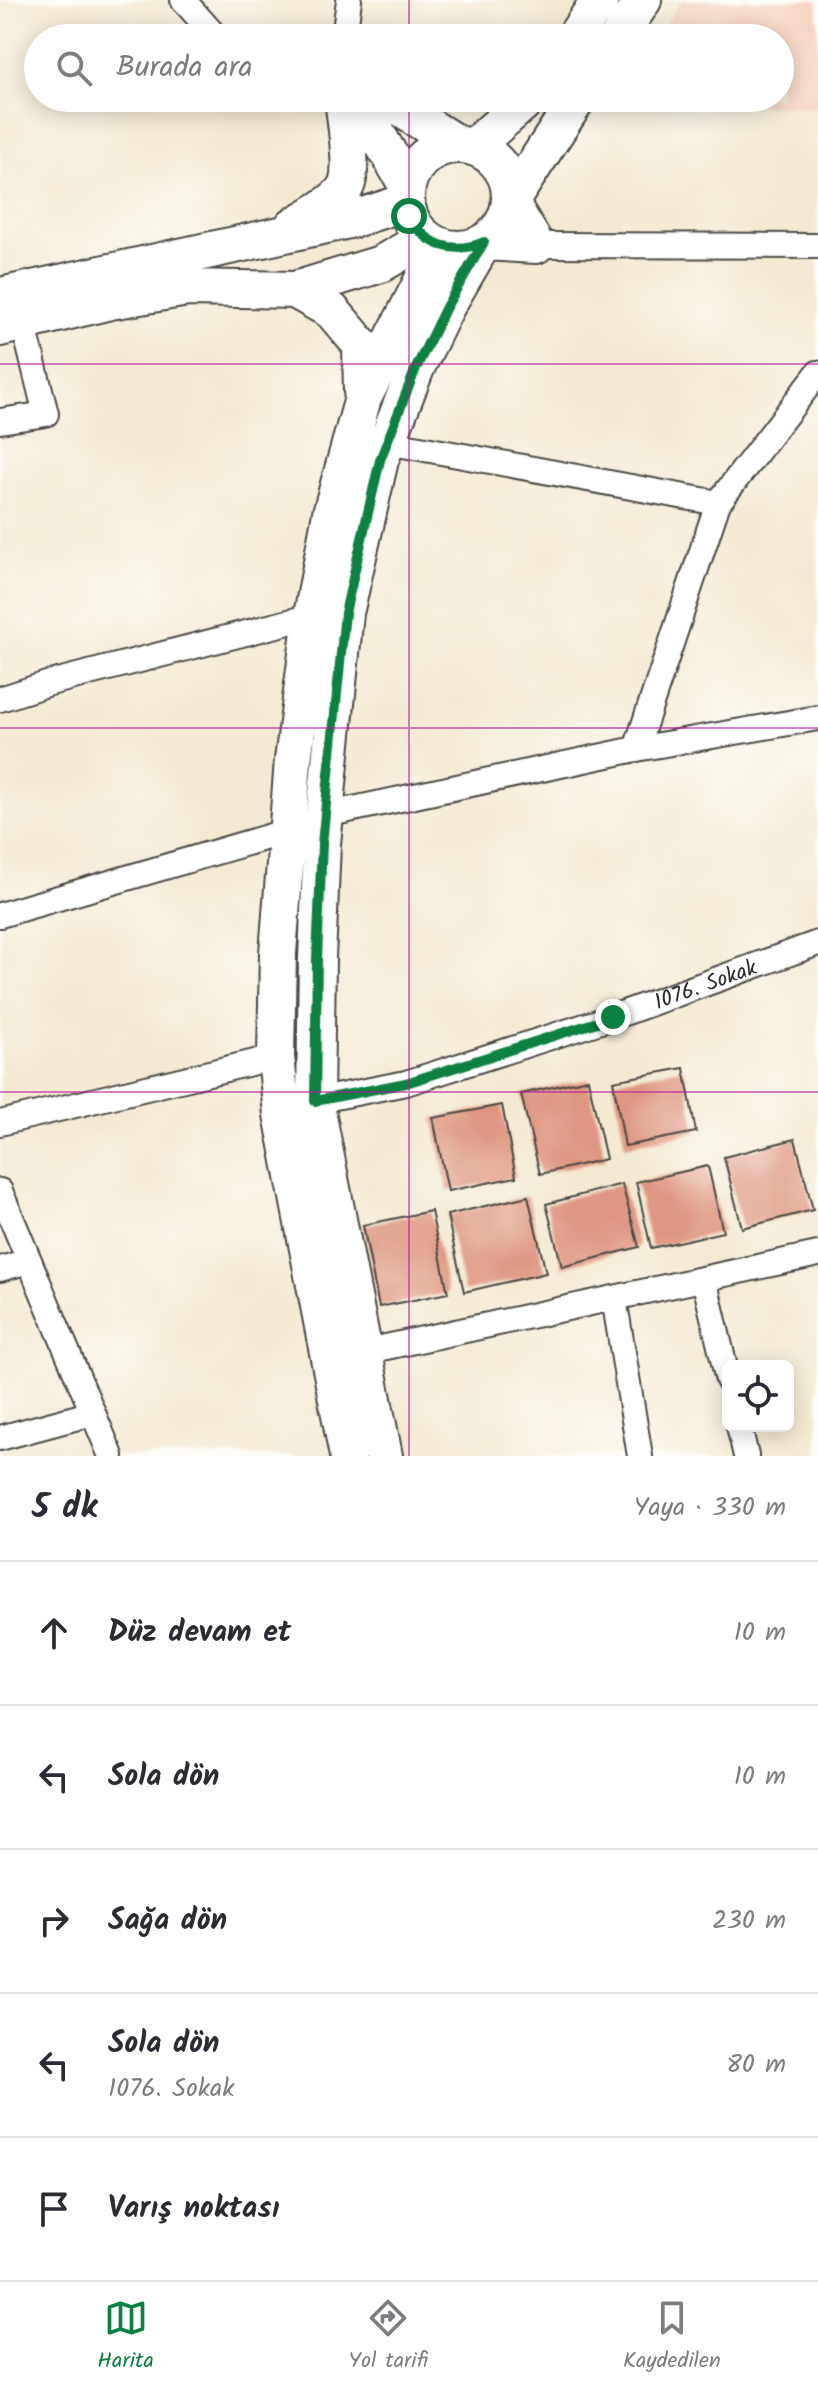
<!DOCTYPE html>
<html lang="tr">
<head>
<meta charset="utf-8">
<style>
  :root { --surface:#fff; --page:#f2f2f3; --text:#2b2b33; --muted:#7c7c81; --line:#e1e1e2; --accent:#0b8043 }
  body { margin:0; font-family:Kalam,sans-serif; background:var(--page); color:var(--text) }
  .controls { position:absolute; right:24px; bottom:24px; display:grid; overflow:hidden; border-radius:12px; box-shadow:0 4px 20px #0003 }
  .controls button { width:72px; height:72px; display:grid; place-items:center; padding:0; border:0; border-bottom:2px solid var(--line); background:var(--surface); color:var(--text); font:40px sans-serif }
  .stop { position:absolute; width:24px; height:24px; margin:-18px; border:6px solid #0b8043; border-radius:50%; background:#fff }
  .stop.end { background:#0b8043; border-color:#fff; box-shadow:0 2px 8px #0008 }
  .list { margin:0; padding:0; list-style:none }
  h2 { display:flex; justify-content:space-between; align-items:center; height:104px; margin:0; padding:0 32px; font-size:34px }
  h2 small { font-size:26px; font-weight:400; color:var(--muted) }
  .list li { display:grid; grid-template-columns:52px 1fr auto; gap:24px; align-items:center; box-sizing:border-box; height:144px; padding:0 32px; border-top:2px solid var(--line) }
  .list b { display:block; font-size:30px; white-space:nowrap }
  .list p { margin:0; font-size:26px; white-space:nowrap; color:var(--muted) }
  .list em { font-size:26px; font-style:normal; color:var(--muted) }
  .icon { flex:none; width:44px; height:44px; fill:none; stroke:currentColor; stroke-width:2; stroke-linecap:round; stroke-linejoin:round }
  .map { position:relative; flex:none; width:818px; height:1456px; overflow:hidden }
  .search { position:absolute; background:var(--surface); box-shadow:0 4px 20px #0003; left:24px; right:24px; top:24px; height:88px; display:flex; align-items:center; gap:20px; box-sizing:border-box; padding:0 28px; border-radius:44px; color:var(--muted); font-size:30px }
  .sheet { height:824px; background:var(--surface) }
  nav { display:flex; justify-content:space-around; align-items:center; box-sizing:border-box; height:112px; border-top:2px solid var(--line); background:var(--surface); font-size:22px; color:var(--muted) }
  nav a { display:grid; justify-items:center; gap:4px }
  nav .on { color:var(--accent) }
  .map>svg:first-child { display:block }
  .built { fill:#f4d3c0 }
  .building { fill:#df9783 }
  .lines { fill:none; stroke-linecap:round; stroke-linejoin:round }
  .street-casing { stroke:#494844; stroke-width:28 }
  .secondary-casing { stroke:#494844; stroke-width:40 }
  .street { stroke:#fff; stroke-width:24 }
  .secondary { stroke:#fff; stroke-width:36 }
  .route { stroke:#0b8043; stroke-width:10 }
  .grid { fill:none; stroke:#b5179e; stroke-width:2; stroke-opacity:0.55 }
  .labels { text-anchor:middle; stroke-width:6; stroke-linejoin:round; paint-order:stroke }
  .street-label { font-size:22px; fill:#2b2b2b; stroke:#fdfcf7 }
</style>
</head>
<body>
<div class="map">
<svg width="818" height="1456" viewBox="0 0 818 1456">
  <rect width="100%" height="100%" fill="#fdfcf7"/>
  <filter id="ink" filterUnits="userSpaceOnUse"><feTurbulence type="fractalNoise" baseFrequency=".0125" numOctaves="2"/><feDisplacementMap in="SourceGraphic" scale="16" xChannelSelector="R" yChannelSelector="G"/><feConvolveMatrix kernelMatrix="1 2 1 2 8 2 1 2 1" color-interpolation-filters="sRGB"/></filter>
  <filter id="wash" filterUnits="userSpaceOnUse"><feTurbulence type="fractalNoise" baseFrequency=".006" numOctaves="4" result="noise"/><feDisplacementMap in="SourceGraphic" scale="32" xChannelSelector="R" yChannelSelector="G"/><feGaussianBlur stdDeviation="1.8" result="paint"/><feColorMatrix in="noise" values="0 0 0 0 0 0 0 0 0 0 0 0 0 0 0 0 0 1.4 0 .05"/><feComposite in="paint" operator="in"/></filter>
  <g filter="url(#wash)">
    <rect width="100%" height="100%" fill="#f4ead4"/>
    <!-- built -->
    <path class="built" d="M681,0H818V107L643,101L641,98H780V38H656Z"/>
    <g id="blocks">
      <!-- building -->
      <path class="building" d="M684,1068L696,1132L625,1146L613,1081Z
        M588,1079L606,1159L540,1174L521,1094Z
        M502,1105L516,1177L448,1191L433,1118Z
        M795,1139L813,1210L742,1228L724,1157Z
        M708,1166L723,1232L651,1248L636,1182Z
        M622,1184L639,1247L562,1267L546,1204Z
        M528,1196L546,1273L464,1292L447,1215Z
        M431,1211L448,1293L379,1307L363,1225Z"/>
    </g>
  </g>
  <g filter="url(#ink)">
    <use href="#blocks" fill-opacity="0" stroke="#494844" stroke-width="2"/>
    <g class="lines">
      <defs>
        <g id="street">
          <path d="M183,0L217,38"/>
          <path d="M344,38L349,0"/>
          <path d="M536,245L818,246"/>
          <path d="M0,421L46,414L23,322"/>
          <path d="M387,442L718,503"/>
          <path d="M0,699L50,683L312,616"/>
          <path d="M636,749L718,503L818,373"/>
          <path d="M325,815L636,749L818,718"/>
          <path d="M0,915L288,831"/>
          <path id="s1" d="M315,1101L406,1083L613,1017L818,943"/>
          <path d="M0,1123L276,1057"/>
          <path d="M0,1191L111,1456"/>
          <path d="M0,1269L29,1261"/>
          <path d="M704,1279L728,1380"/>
          <path d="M614,1298L640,1456"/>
          <path d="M363,1352L818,1254"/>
          <path d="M739,1426L746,1456"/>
          <path d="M0,1438L93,1413"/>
        </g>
        <path id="secondary" d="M574,38L600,0
          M618,38L643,0
          M356,98L407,185
          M384,98L457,144
          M406 197a52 52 0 1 1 104 0a52 52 0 1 1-104 0Z
          M473,147L529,98
          M293,226C309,216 335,204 345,188C355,171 345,119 343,98
          M295,290L332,311L361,345L362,392
          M0,296L354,219L406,202
          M0,328L110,301L188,288L295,290L381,264L426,238
          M348,1456L282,1114L276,1057L278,953L293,760L312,616L331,513L363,398L440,246
          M384,1456L315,1101L317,958L322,844L345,613L380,460L416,368L446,307L484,242L536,245L510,202L578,98"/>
      </defs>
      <!-- street casing -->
      <use href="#street" class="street-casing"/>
      <!-- secondary casing -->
      <use href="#secondary" class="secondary-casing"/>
      <!-- street -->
      <use href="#street" class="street"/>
      <!-- secondary -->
      <use href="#secondary" class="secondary"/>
    </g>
  </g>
  <g class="lines" filter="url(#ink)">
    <!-- route -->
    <path class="route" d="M409,216C426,246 453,255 484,242L446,307L416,368L380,460L345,613L322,844L317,958L315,1101L406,1083L613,1017"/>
  </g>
  <!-- grid -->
  <path class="grid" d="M409,0V38M409,98V1456M0,364H818M0,728H818M0,1092H818"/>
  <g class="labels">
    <!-- street labels -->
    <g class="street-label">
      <text dy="8" stroke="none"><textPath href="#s1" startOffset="408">1076. Sokak</textPath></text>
    </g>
  </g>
</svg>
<div class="controls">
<button><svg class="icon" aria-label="locate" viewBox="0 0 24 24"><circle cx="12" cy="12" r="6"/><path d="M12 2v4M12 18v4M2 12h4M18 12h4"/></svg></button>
</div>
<div class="stop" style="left:409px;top:216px"></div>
<div class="stop end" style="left:613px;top:1017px"></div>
<div class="search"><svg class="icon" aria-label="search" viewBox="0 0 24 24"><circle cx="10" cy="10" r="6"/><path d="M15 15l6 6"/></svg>Burada ara</div>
</div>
<section class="sheet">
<h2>5 dk<small>Yaya · 330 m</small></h2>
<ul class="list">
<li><svg class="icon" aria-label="ahead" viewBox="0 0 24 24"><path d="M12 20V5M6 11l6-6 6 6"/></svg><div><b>Düz devam et</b></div><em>10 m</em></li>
<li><svg class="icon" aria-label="left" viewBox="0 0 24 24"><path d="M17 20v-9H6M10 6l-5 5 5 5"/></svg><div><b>Sola dön</b></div><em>10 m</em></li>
<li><svg class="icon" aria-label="right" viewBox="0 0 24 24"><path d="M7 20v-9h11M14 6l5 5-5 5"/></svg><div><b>Sağa dön</b></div><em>230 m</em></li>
<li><svg class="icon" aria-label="left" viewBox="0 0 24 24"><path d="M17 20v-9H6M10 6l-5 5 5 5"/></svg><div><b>Sola dön</b><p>1076. Sokak</p></div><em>80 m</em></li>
<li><svg class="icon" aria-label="arrive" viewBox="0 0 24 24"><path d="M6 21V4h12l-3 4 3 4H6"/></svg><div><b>Varış noktası</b></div></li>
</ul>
</section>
<nav>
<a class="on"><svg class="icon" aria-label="map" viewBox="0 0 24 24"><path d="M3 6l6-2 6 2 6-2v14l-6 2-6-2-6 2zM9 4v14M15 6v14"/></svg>Harita</a>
<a><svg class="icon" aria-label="directions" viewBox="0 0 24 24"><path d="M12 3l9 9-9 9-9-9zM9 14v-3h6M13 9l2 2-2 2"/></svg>Yol tarifi</a>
<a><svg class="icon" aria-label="saved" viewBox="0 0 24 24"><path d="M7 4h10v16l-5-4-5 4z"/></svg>Kaydedilen</a>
</nav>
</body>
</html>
